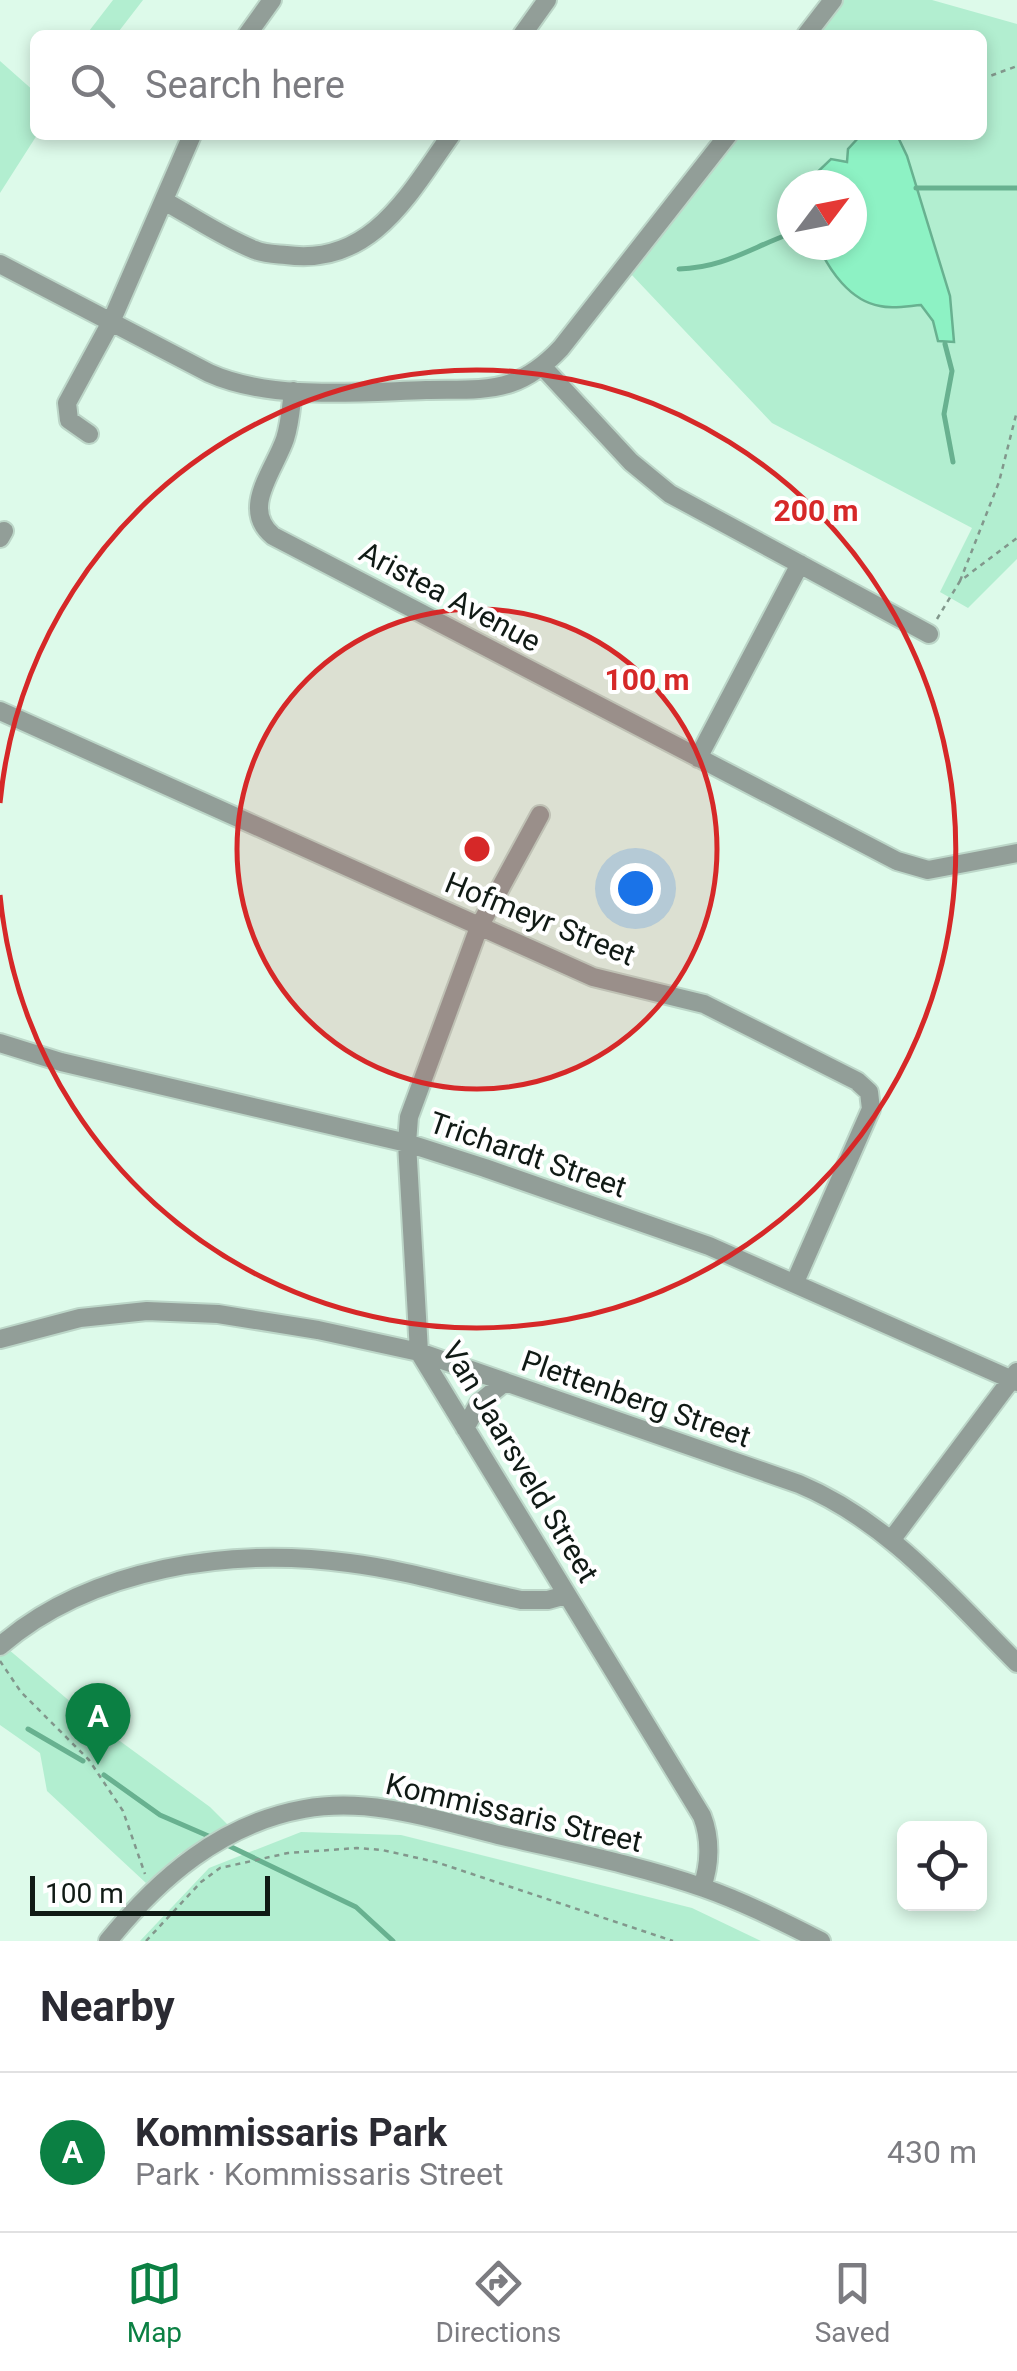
<!DOCTYPE html>
<html lang="en">
<head>
<meta charset="utf-8">
<style>
  :root { --surface:#fff; --page:#f2f2f3; --text:#2b2b33; --muted:#7c7c81; --line:#e1e1e2; --accent:#0b8043 }
  body { margin:0; font-family:Roboto,sans-serif; background:var(--page); color:var(--text) }
  .controls { position:absolute; right:30px; bottom:30px; display:grid; overflow:hidden; border-radius:15px; box-shadow:0 5px 15px #0003 }
  .controls button { width:90px; height:90px; display:grid; place-items:center; padding:0; border:0; border-bottom:2px solid var(--line); background:var(--surface); color:var(--text); font:50px sans-serif }
  .compass { position:absolute; left:777px; top:170px; width:90px; height:90px; border-radius:50%; background:var(--surface); box-shadow:0 5px 15px #0003; rotate:58deg }
  .scale { position:absolute; left:30px; bottom:25px; width:240px; box-sizing:border-box; padding-left:10px; border:5px solid #101a15; border-top:0; font-size:28px; line-height:35px; white-space:nowrap; color:#101a15; -webkit-text-stroke:8px #fff; paint-order:stroke }
  .you { position:absolute; left:635px; top:888px; width:35px; height:35px; margin:-25px; border:8px solid #fff; border-radius:50%; background:#1a73e8; box-shadow:0 0 0 15px #1a73e833 }
  .badge { display:grid; place-items:center; width:65px; height:65px; border-radius:50%; background:var(--accent); color:#fff; font-size:32px; font-weight:700 }
  .pin { position:absolute; translate:-50% -82px; filter:drop-shadow(0 2px 5px #0008) }
  .pin::after { content:''; position:absolute; top:52px; width:35px; height:30px; background:inherit; clip-path:polygon(0 0,100% 0,50% 100%) }
  .list { margin:0; padding:0; list-style:none }
  h2 { display:flex; justify-content:space-between; align-items:center; height:130px; margin:0; padding:0 40px; font-size:42px }
  h2 small { font-size:32px; font-weight:400; color:var(--muted) }
  .list li { display:grid; grid-template-columns:65px 1fr auto; gap:30px; align-items:center; box-sizing:border-box; height:160px; padding:0 40px; border-top:2px solid var(--line) }
  .list b { display:block; font-size:38px; white-space:nowrap }
  .list p { margin:0; font-size:32px; white-space:nowrap; color:var(--muted) }
  .list em { font-size:32px; font-style:normal; color:var(--muted) }
  .icon { flex:none; width:55px; height:55px; fill:none; stroke:currentColor; stroke-width:2; stroke-linecap:round; stroke-linejoin:round }
  .map { position:relative; flex:none; width:1017px; height:1941px; overflow:hidden }
  .search { position:absolute; background:var(--surface); box-shadow:0 5px 15px #0003; left:30px; right:30px; top:30px; height:110px; display:flex; align-items:center; gap:25px; box-sizing:border-box; padding:0 35px; border-radius:15px; color:var(--muted); font-size:38px }
  .sheet { height:290px; background:var(--surface) }
  nav { display:flex; justify-content:space-around; align-items:center; box-sizing:border-box; height:140px; border-top:2px solid var(--line); background:var(--surface); font-size:28px; color:var(--muted) }
  nav a { display:grid; justify-items:center; gap:5px }
  nav .on { color:var(--accent) }
  .map>svg:first-child { display:block }
  .green { fill:#b2eed0; fill-rule:evenodd }
  .water { fill:#8df2c4; stroke:#68b190; stroke-width:2.5 }
  .lines { fill:none; stroke-linecap:round; stroke-linejoin:round }
  .stream { stroke:#68b190; stroke-width:5 }
  .minor-casing { stroke:#bcd6c8; stroke-width:22 }
  .path { stroke:#82978c; stroke-width:2.5; stroke-dasharray:5 5; stroke-linecap:butt }
  .minor { stroke:#929e98; stroke-width:18 }
  .ring { fill:none; stroke:#d62828; stroke-width:5 }
  .labels { text-anchor:middle; stroke-width:8; stroke-linejoin:round; paint-order:stroke }
  .street-label { font-size:30px; fill:#101a15; stroke:#fff }
  .centre { fill:#d62828; stroke:#fff; stroke-width:5 }
  .ring-label { font-size:30px; text-anchor:middle; font-weight:bold; fill:#d62828; stroke:#fff; stroke-width:8; stroke-linejoin:round; paint-order:stroke }
</style>
</head>
<body>
<div class="map">
<svg width="1017" height="1941" viewBox="0 0 1017 1941">
  <rect width="100%" height="100%" fill="#ddfaea"/>
  <!-- green -->
  <path class="green" d="M113,0H143L116,35H86Z
    M844,0H932L1017,24V559L968,608L940,592L972,528L772,423L630,273L739,135H982V35H817ZM792,185H852V245H792Z
    M0,61L35,92L37,135L0,193Z
    M8,1649L98,1725L210,1807L229,1826L179,1854L146,1883L47,1791L40,1753L0,1725V1657Z
    M301,1832L401,1835L692,1908L761,1941H140L209,1868Z"/>
  <!-- water -->
  <path class="water" d="M861,135H897L907,156L950,296L954,342L938,341L933,321L921,305C908,306 892,309 880,306C850,301 829,270 818,245H852V185H807V182L831,159L847,162L848,149Z"/>
  <g class="lines">
    <!-- stream -->
    <path class="stream" d="M916,188H1017
      M679,269C724,268 752,247 792,233
      M945,344L952,371L944,414L953,462
      M28,1729L83,1761
      M104,1775L160,1815L213,1838
      M223,1843L356,1907L393,1941"/>
    <defs>
      <path id="minor" d="M247,35L272,0
        M522,35L547,0
        M806,35L833,0
        M166,202C195,218 224,238 255,250C264,254 276,254 286,255C371,267 409,194 451,135
        M0,264L209,373C271,401 359,392 426,390C453,389 484,392 511,383C531,376 547,363 561,348L728,135
        M542,366L631,462L670,494L929,634
        M293,391C291,407 290,424 285,439C274,471 240,509 273,536L897,861L928,870L1017,853
        M89,434L69,420L67,403L111,322L192,135
        M0,538L4,531
        M0,711L593,977L704,1004L857,1081L869,1092L871,1109L795,1282
        M698,758L800,564
        M540,815L479,927L409,1117L407,1143L419,1352L702,1816C711,1839 710,1865 702,1887
        M0,1043L61,1062L407,1143L485,1168L709,1246L1017,1382
        M0,1339L80,1318L147,1311L218,1314L318,1330L419,1352L799,1484C888,1521 950,1596 1017,1663
        M465,1428L479,1403L505,1382
        M892,1539L1017,1372
        M0,1646C91,1567 232,1547 349,1563C406,1570 464,1588 521,1600H548L566,1595
        M108,1941C159,1878 221,1824 304,1809C370,1797 434,1819 498,1835C566,1851 638,1865 704,1888C744,1902 783,1922 821,1941"/>
    </defs>
    <!-- minor casing -->
    <use href="#minor" class="minor-casing"/>
    <!-- path -->
    <path class="path" d="M982,79L1017,66
      M960,581L999,482L1017,411
      M937,619L960,581L1017,538
      M0,1661L21,1692L89,1760L123,1811L145,1874
      M146,1941L201,1882L220,1868L288,1853L357,1848L382,1850L436,1862L673,1941"/>
    <!-- minor -->
    <use href="#minor" class="minor"/>
  </g>
  <!-- distance rings -->
  <circle cx="477" cy="849" r="240" fill="#d62828" fill-opacity=".12"/>
  <g class="ring">
    <circle cx="477" cy="849" r="240"/>
    <path d="M0 803A479 479 0 1 1 0 895"/>
  </g>
  <g class="labels">
    <!-- street labels -->
    <g class="street-label">
      <text transform="translate(450 597) rotate(28)" y="10">Aristea Avenue</text>
      <text transform="translate(540 919) rotate(22)" y="10">Hofmeyr Street</text>
      <text transform="translate(528 1155) rotate(19)" y="10">Trichardt Street</text>
      <text transform="translate(636 1399) rotate(19)" y="10">Plettenberg Street</text>
      <text transform="translate(520 1462) rotate(59)" y="10">Van Jaarsveld Street</text>
      <text transform="translate(514 1813) rotate(13)" y="10">Kommissaris Street</text>
    </g>
  </g>
  <circle cx="477" cy="849" r="15" class="centre"/>
  <g class="ring-label">
    <text x="816" y="521">200 m</text>
    <text x="647" y="690">100 m</text>
  </g>
</svg>
<div class="controls">
<button><svg class="icon" aria-label="locate" viewBox="0 0 24 24"><circle cx="12" cy="12" r="6"/><path d="M12 2v4M12 18v4M2 12h4M18 12h4"/></svg></button>
</div>
<svg class="compass" viewBox="-18 -18 36 36"><path d="M0-13l5 13h-10z" fill="#e53935"/><path d="M0 13l5-13h-10z" fill="#7c7c81"/></svg>
<div class="scale">100 m</div>
<div class="you"></div>
<div class="pin badge" style="left:98px;top:1765px">A</div>
<div class="search"><svg class="icon" aria-label="search" viewBox="0 0 24 24"><circle cx="10" cy="10" r="6"/><path d="M15 15l6 6"/></svg>Search here</div>
</div>
<section class="sheet">
<h2>Nearby<small></small></h2>
<ul class="list">
<li><span class="badge">A</span><div><b>Kommissaris Park</b><p>Park · Kommissaris Street</p></div><em>430 m</em></li>
</ul>
</section>
<nav>
<a class="on"><svg class="icon" aria-label="map" viewBox="0 0 24 24"><path d="M3 6l6-2 6 2 6-2v14l-6 2-6-2-6 2zM9 4v14M15 6v14"/></svg>Map</a>
<a><svg class="icon" aria-label="directions" viewBox="0 0 24 24"><path d="M12 3l9 9-9 9-9-9zM9 14v-3h6M13 9l2 2-2 2"/></svg>Directions</a>
<a><svg class="icon" aria-label="saved" viewBox="0 0 24 24"><path d="M7 4h10v16l-5-4-5 4z"/></svg>Saved</a>
</nav>
</body>
</html>
